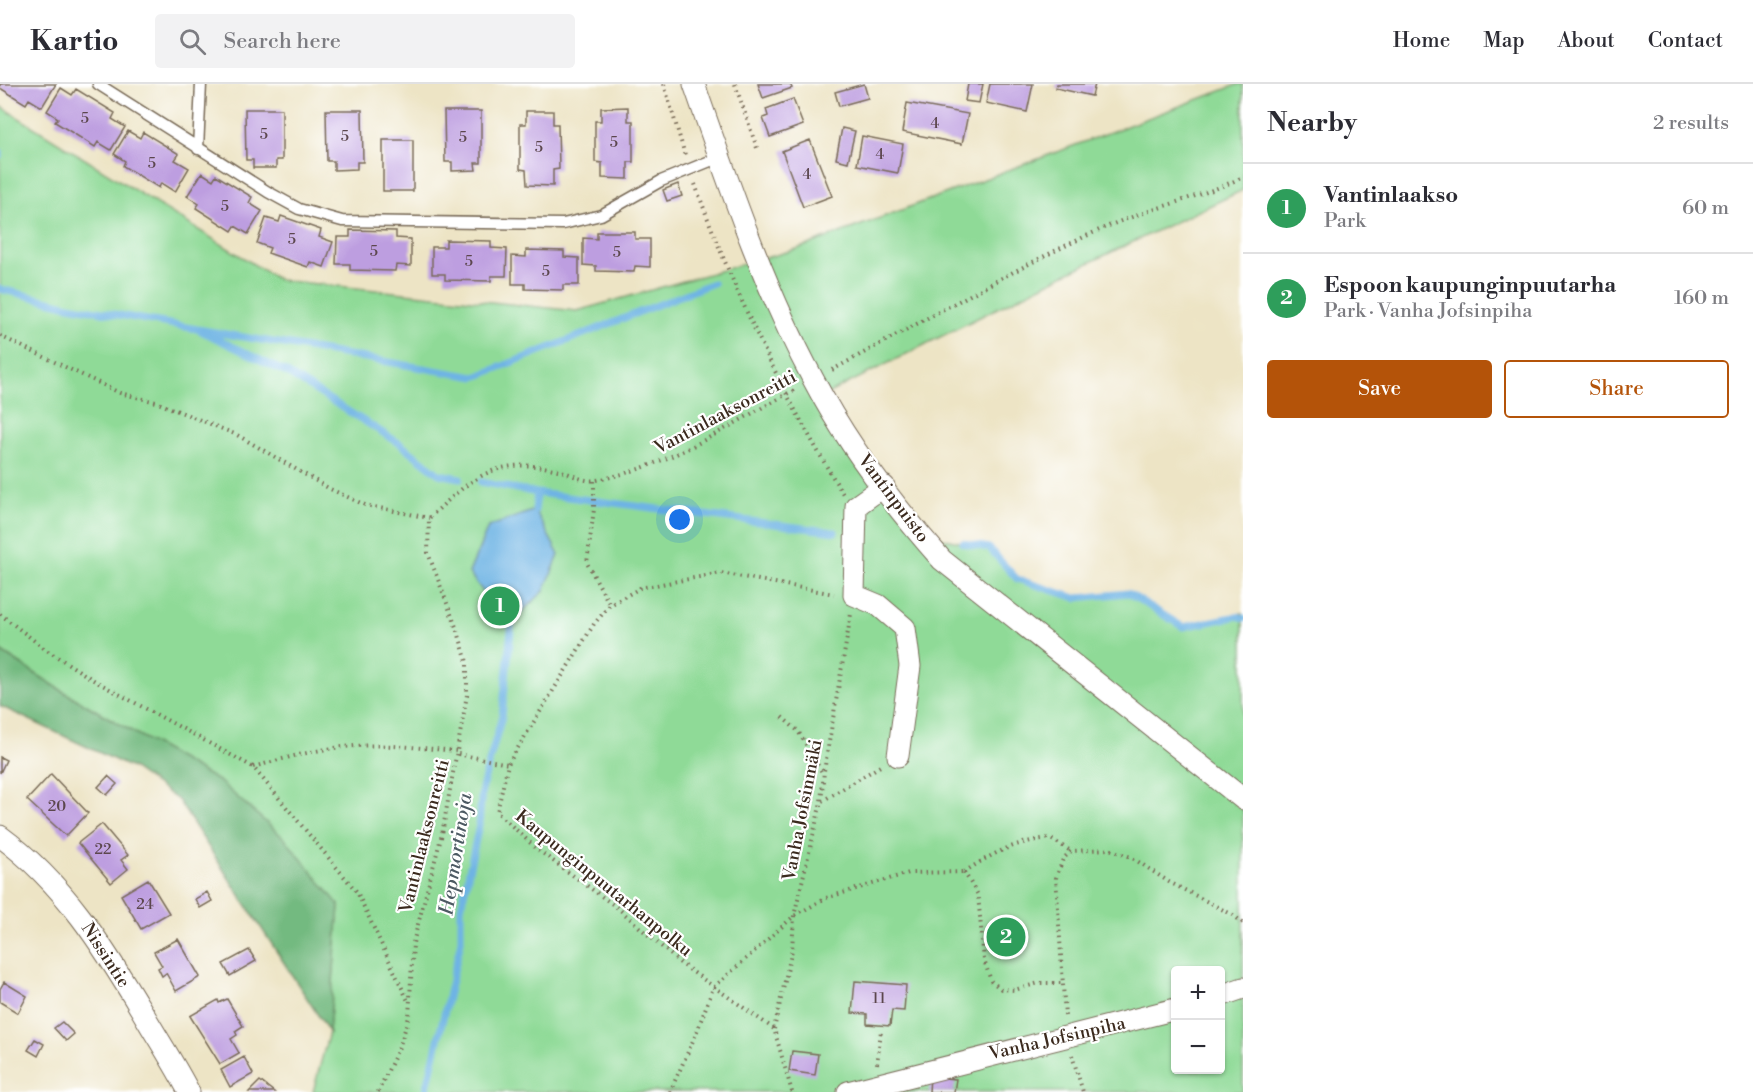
<!DOCTYPE html>
<html lang="en">
<head>
<meta charset="utf-8">
<style>
  :root { --surface:#fff; --page:#f2f2f3; --text:#2b2b33; --muted:#7c7c81; --line:#e1e1e2; --accent:#b45309 }
  body { margin:0; font-family:"Libre Bodoni",serif; background:var(--page); color:var(--text) }
  .controls { position:absolute; right:18px; bottom:18px; display:grid; overflow:hidden; border-radius:6px; box-shadow:0 2px 4px #0004 }
  .controls button { width:54px; height:54px; display:grid; place-items:center; padding:0; border:0; border-bottom:2px solid var(--line); background:var(--surface); color:var(--text); font:30px sans-serif }
  .you { position:absolute; left:680px; top:436px; width:21px; height:21px; margin:-15px; border:4px solid #fff; border-radius:50%; background:#1a73e8; box-shadow:0 0 0 9px #1a73e833 }
  .badge { display:grid; place-items:center; width:39px; height:39px; border-radius:50%; background:var(--accent); color:#fff; font-size:20px; font-weight:700 }
  .pin { position:absolute; translate:-50% -50%; border:3px solid #fff; box-shadow:0 2px 6px #0006 }
  .list { margin:0; padding:0; list-style:none }
  h2 { display:flex; justify-content:space-between; align-items:center; height:78px; margin:0; padding:0 24px; font-size:26px }
  h2 small { font-size:20px; font-weight:400; color:var(--muted) }
  .list li { display:grid; grid-template-columns:39px 1fr auto; gap:18px; align-items:center; box-sizing:border-box; height:90px; padding:0 24px; border-top:2px solid var(--line) }
  .list b { display:block; font-size:22px; white-space:nowrap }
  .list p { margin:0; font-size:20px; white-space:nowrap; color:var(--muted) }
  .list em { font-size:20px; font-style:normal; color:var(--muted) }
  .actions { display:flex; gap:12px; padding:18px 24px }
  .actions a { flex:1; padding:14px 0; border:2px solid var(--accent); border-radius:6px; text-align:center; font-size:21px; color:var(--accent) }
  .actions .main { background:var(--accent); color:#fff }
  .icon { flex:none; width:33px; height:33px; fill:none; stroke:currentColor; stroke-width:2; stroke-linecap:round; stroke-linejoin:round }
  .map { position:relative; flex:none; width:1243px; height:1008px; overflow:hidden }
  header { display:flex; align-items:center; gap:36px; box-sizing:border-box; height:84px; padding:0 30px; background:var(--surface); border-bottom:2px solid var(--line) }
  header strong { font-size:28px }
  nav { display:flex; gap:33px; margin-inline-start:auto; font-size:21px }
  .search { width:420px; height:54px; background:var(--page); display:flex; align-items:center; gap:15px; box-sizing:border-box; padding:0 21px; border-radius:6px; color:var(--muted); font-size:22px }
  main { display:flex }
  aside { flex:1; background:var(--surface) }
  .map>svg:first-child { display:block }
  .green { fill:#8fda97; stroke:#65825a; stroke-width:1.5; fill-rule:evenodd }
  .forest { fill:#73ba80; stroke:#57724f; stroke-width:1.5 }
  .water { fill:#6eb4e4; stroke:#546f81; stroke-width:1.5 }
  .lines { fill:none; stroke-linecap:round; stroke-linejoin:round }
  .stream { stroke:#6eb4e4; stroke-width:7 }
  .building { fill:#bd9ee0 }
  .lane-casing { stroke:#796b58; stroke-width:13 }
  .street-casing { stroke:#796b58; stroke-width:23 }
  .path { stroke:#796b58; stroke-width:4; stroke-dasharray:1.5 4.5; stroke-linecap:butt }
  .lane { stroke:#fff; stroke-width:10 }
  .street { stroke:#fff; stroke-width:21 }
  .labels { text-anchor:middle; stroke-width:4.5; stroke-linejoin:round; paint-order:stroke }
  .number-label { font-size:15px; fill:#5c474e }
  .street-label { font-size:18px; fill:#3b2a1e; stroke:#fff }
  .water-label { font-size:20px; font-style:italic; fill:#4d5a63; stroke:#fff }
</style>
</head>
<body>
<header>
<strong>Kartio</strong>
<div class="search"><svg class="icon" aria-label="search" viewBox="0 0 24 24"><circle cx="10" cy="10" r="6"/><path d="M15 15l6 6"/></svg>Search here</div>
<nav><a>Home</a><a>Map</a><a>About</a><a>Contact</a></nav>
</header>
<main>
<div class="map">
<svg width="1243" height="1008" viewBox="0 0 1243 1008">
  <rect width="100%" height="100%" fill="#fff"/>
  <filter id="ink" filterUnits="userSpaceOnUse"><feTurbulence type="fractalNoise" baseFrequency=".0167" numOctaves="2"/><feDisplacementMap in="SourceGraphic" scale="12" xChannelSelector="R" yChannelSelector="G"/><feConvolveMatrix kernelMatrix="1 2 1 2 8 2 1 2 1" color-interpolation-filters="sRGB"/></filter>
  <filter id="wash" filterUnits="userSpaceOnUse"><feTurbulence type="fractalNoise" baseFrequency=".008" numOctaves="4" result="noise"/><feDisplacementMap in="SourceGraphic" scale="24" xChannelSelector="R" yChannelSelector="G"/><feGaussianBlur stdDeviation="1.35" result="paint"/><feColorMatrix in="noise" values="0 0 0 0 0 0 0 0 0 0 0 0 0 0 0 0 0 1.4 0 .05"/><feComposite in="paint" operator="in"/></filter>
  <g filter="url(#wash)">
    <rect width="100%" height="100%" fill="#ede4c5"/>
    <!-- green -->
    <path class="green" d="M1239,0H1243V106L1061,192L823,312L920,450L989,464L1017,495L1076,514L1128,509L1183,543L1243,529V1008H313L329,948L339,821L220,698L64,608L0,567V22L279,196L577,227L797,165ZM1176,886H1220V986H1176Z"/>
    <!-- forest -->
    <path class="forest" d="M0,567L64,608L220,698L285,755L339,821L329,948L178,716L132,684L0,622Z"/>
    <!-- water -->
    <path class="water" d="M535,426L559,471L544,507L512,537L493,521L469,489L488,443Z"/>
    <g class="lines">
      <!-- stream -->
      <path class="stream" d="M0,68V71
        M0,205L69,222L197,245L287,289L399,359L439,390L460,394
        M197,245L475,293L713,199
        M481,398L537,409L835,448
        M535,426L537,409
        M963,459L989,464L1017,495L1076,514L1128,509L1183,543L1238,532L1243,534
        M426,1008L461,857V824L479,741L482,704L502,632L512,537"/>
    </g>
    <g id="blocks">
      <!-- building -->
      <path class="building" d="M0,0H56L42,23L29,15L26,20L0,4Z
        M758,0H790L792,4L763,14Z
        M864,0L868,14L839,22L835,8Z
        M968,0H983L979,19L965,17Z
        M990,0H1033L1027,28L986,19Z
        M1057,0H1095L1092,12L1056,4Z
        M61,4L72,11L76,5L115,29L112,35L125,43L111,66L98,58L95,63L55,38L58,34L47,27Z
        M793,15L803,41L770,53L763,34L768,32L766,25Z
        M907,19L968,30L962,60L902,48Z
        M628,23V37H633V78H628V95L602,94V79L595,78V37H601V24Z
        M245,25H282V76H276V84H253V76H246Z
        M326,26H362L363,78H357V85L334,86V77H327Z
        M444,27H481V79H475L476,86L452,87V78H445Z
        M526,27H553V40H558L559,85L553,86V102L527,101L526,86L520,85V40H526Z
        M842,44L855,47L848,78L836,75Z
        M128,47L140,54L143,48L179,70L175,76L189,84L175,108L161,99L159,104L123,82L125,77L114,70Z
        M862,52L903,60L898,89L857,81Z
        M383,56H413V107H383Z
        M810,56L832,112L803,123L782,67Z
        M202,89L213,96L216,91L252,113L249,119L262,127L248,150L235,142L232,147L196,124L199,120L187,112Z
        M678,100L682,112L667,117L663,106Z
        M281,132L321,146L319,153L333,158L324,183L310,178L308,183L268,169L270,164L257,159L266,134L279,138Z
        M350,146L396,147V154L411,155V182L396,181L395,187L350,186V180H336L337,153H350Z
        M597,148H635V155H650V183L635,182L634,188L596,187V182L583,181V154L597,155Z
        M446,156L491,157V164L507,165L506,192H491V197L445,196V190H432V163H446Z
        M526,166L564,167V173L579,174V201H563V206L525,205V200H512V172L526,173Z
        M0,673L6,676L0,689Z
        M51,690L88,729L66,752L27,716Z
        M108,692L117,700L107,711L98,703Z
        M102,740L128,771L121,776L128,785L111,799L78,759Z
        M148,795L169,829L141,845L121,811Z
        M207,808L212,817L200,824L195,815Z
        M178,855L200,893L176,907L166,889L162,892L158,884L162,882L154,868Z
        M249,866L256,877L230,892L223,880Z
        M855,897L906,901L904,927L892,926L890,942L867,940V930L852,929Z
        M4,898L27,912L18,929L0,918V905Z
        M227,915L243,942L235,947L237,951L231,955L239,969L220,980L190,932L218,916L219,919Z
        M62,938L74,950L66,957L54,944Z
        M35,955L44,960L38,972L28,966Z
        M792,967L818,970L815,991L789,987Z
        M244,973L253,990L230,1003L221,986Z
        M930,993L956,995L954,1008H929Z
        M260,997L274,1008H249Z"/>
    </g>
  </g>
  <g filter="url(#ink)">
    <use href="#blocks" fill-opacity="0" stroke="#796b58" stroke-width="1.5"/>
    <g class="lines">
      <defs>
        <path id="lane" d="M98,0L268,108L299,125L342,137L563,140L601,131L661,97L720,73
          M198,65L201,0"/>
        <path id="street" d="M694,0C729,100 763,202 813,295C847,360 894,422 942,476L1243,715
          M884,402L856,422L854,511L878,521L905,544L910,582L898,672
          M0,752C64,799 103,862 143,929C158,955 175,981 189,1008
          M1220,912L1243,904
          M848,1008L1176,925"/>
      </defs>
      <!-- lane casing -->
      <use href="#lane" class="lane-casing"/>
      <!-- street casing -->
      <use href="#street" class="street-casing"/>
      <!-- path -->
      <path class="path" d="M664,0L685,71
        M735,0L758,67
        M695,100C734,209 783,311 843,410
        M0,252L120,309L156,318L237,351L330,405L365,421L429,434
        M832,286C922,238 1012,185 1106,143C1151,124 1199,114 1243,93
        M594,397V425L587,479L610,521
        M0,530L45,565L95,597L253,683L357,808L409,919
        M782,633L798,647L823,690
        M458,670L508,680
        M253,683C283,675 312,666 343,663C381,659 420,664 458,667
        M822,717L882,681
        M964,788L978,811L984,876L991,897L1001,905L1014,906L1039,899H1062
        M964,788C995,768 1012,759 1049,754L1071,767
        M1065,932L1056,794L1063,775L1071,767L1109,765L1131,773L1169,798L1233,831L1243,839
        M774,945L792,866L794,832L821,718L824,687L851,530
        M1072,971L1083,1008
        M877,980L881,947
        M378,1008L400,961L409,933L413,859L442,750L467,611V578L459,551L428,469L429,434C471,395 495,371 558,386C571,389 583,399 597,396C674,381 728,341 796,305
        M670,1008L696,950L713,904L794,832L826,814L909,789L964,788
        M792,1008L774,945L680,879L619,825L538,766L497,728L508,680L594,540L610,521L640,504L721,489L834,510"/>
      <!-- lane -->
      <use href="#lane" class="lane"/>
      <!-- street -->
      <use href="#street" class="street"/>
    </g>
  </g>
  <g class="labels">
    <!-- number labels -->
    <g class="number-label">
      <text x="85" y="39">5</text>
      <text x="935" y="44">4</text>
      <text x="264" y="55">5</text>
      <text x="345" y="57">5</text>
      <text x="463" y="58">5</text>
      <text x="614" y="63">5</text>
      <text x="539" y="68">5</text>
      <text x="880" y="75">4</text>
      <text x="152" y="84">5</text>
      <text x="807" y="95">4</text>
      <text x="225" y="127">5</text>
      <text x="292" y="160">5</text>
      <text x="374" y="172">5</text>
      <text x="617" y="173">5</text>
      <text x="469" y="182">5</text>
      <text x="546" y="192">5</text>
      <text x="57" y="727">20</text>
      <text x="103" y="770">22</text>
      <text x="145" y="825">24</text>
      <text x="879" y="919">11</text>
    </g>
    <!-- street labels -->
    <g class="street-label">
      <text transform="translate(725 328) rotate(-28)" y="6">Vantinlaaksonreitti</text>
      <text transform="translate(894 414) rotate(53)" y="6">Vantinpuisto</text>
      <text transform="translate(802 726) rotate(-79)" y="6">Vanha Jofsinmäki</text>
      <text transform="translate(424 752) rotate(-76)" y="6">Vantinlaaksonreitti</text>
      <text transform="translate(604 799) rotate(39)" y="6">Kaupunginpuutarhanpolku</text>
      <text transform="translate(106 871) rotate(57)" y="6">Nissintie</text>
      <text transform="translate(1057 954) rotate(-13)" y="6">Vanha Jofsinpiha</text>
    </g>
    <!-- water labels -->
    <g class="water-label">
      <text transform="translate(455 770) rotate(-81)" y="7">Hepmortinoja</text>
    </g>
  </g>
</svg>
<div class="controls">
<button>+</button>
<button>−</button>
</div>
<div class="you"></div>
<div class="pin badge" style="left:500px;top:522px;background:#2e9e5b">1</div>
<div class="pin badge" style="left:1006px;top:853px;background:#2e9e5b">2</div>
</div>
<aside>
<h2>Nearby<small>2 results</small></h2>
<ul class="list">
<li><span class="badge" style="background:#2e9e5b">1</span><div><b>Vantinlaakso</b><p>Park</p></div><em>60 m</em></li>
<li><span class="badge" style="background:#2e9e5b">2</span><div><b>Espoon kaupunginpuutarha</b><p>Park · Vanha Jofsinpiha</p></div><em>160 m</em></li>
</ul>
<div class="actions"><a class="main">Save</a><a>Share</a></div>
</aside>
</main>
</body>
</html>
